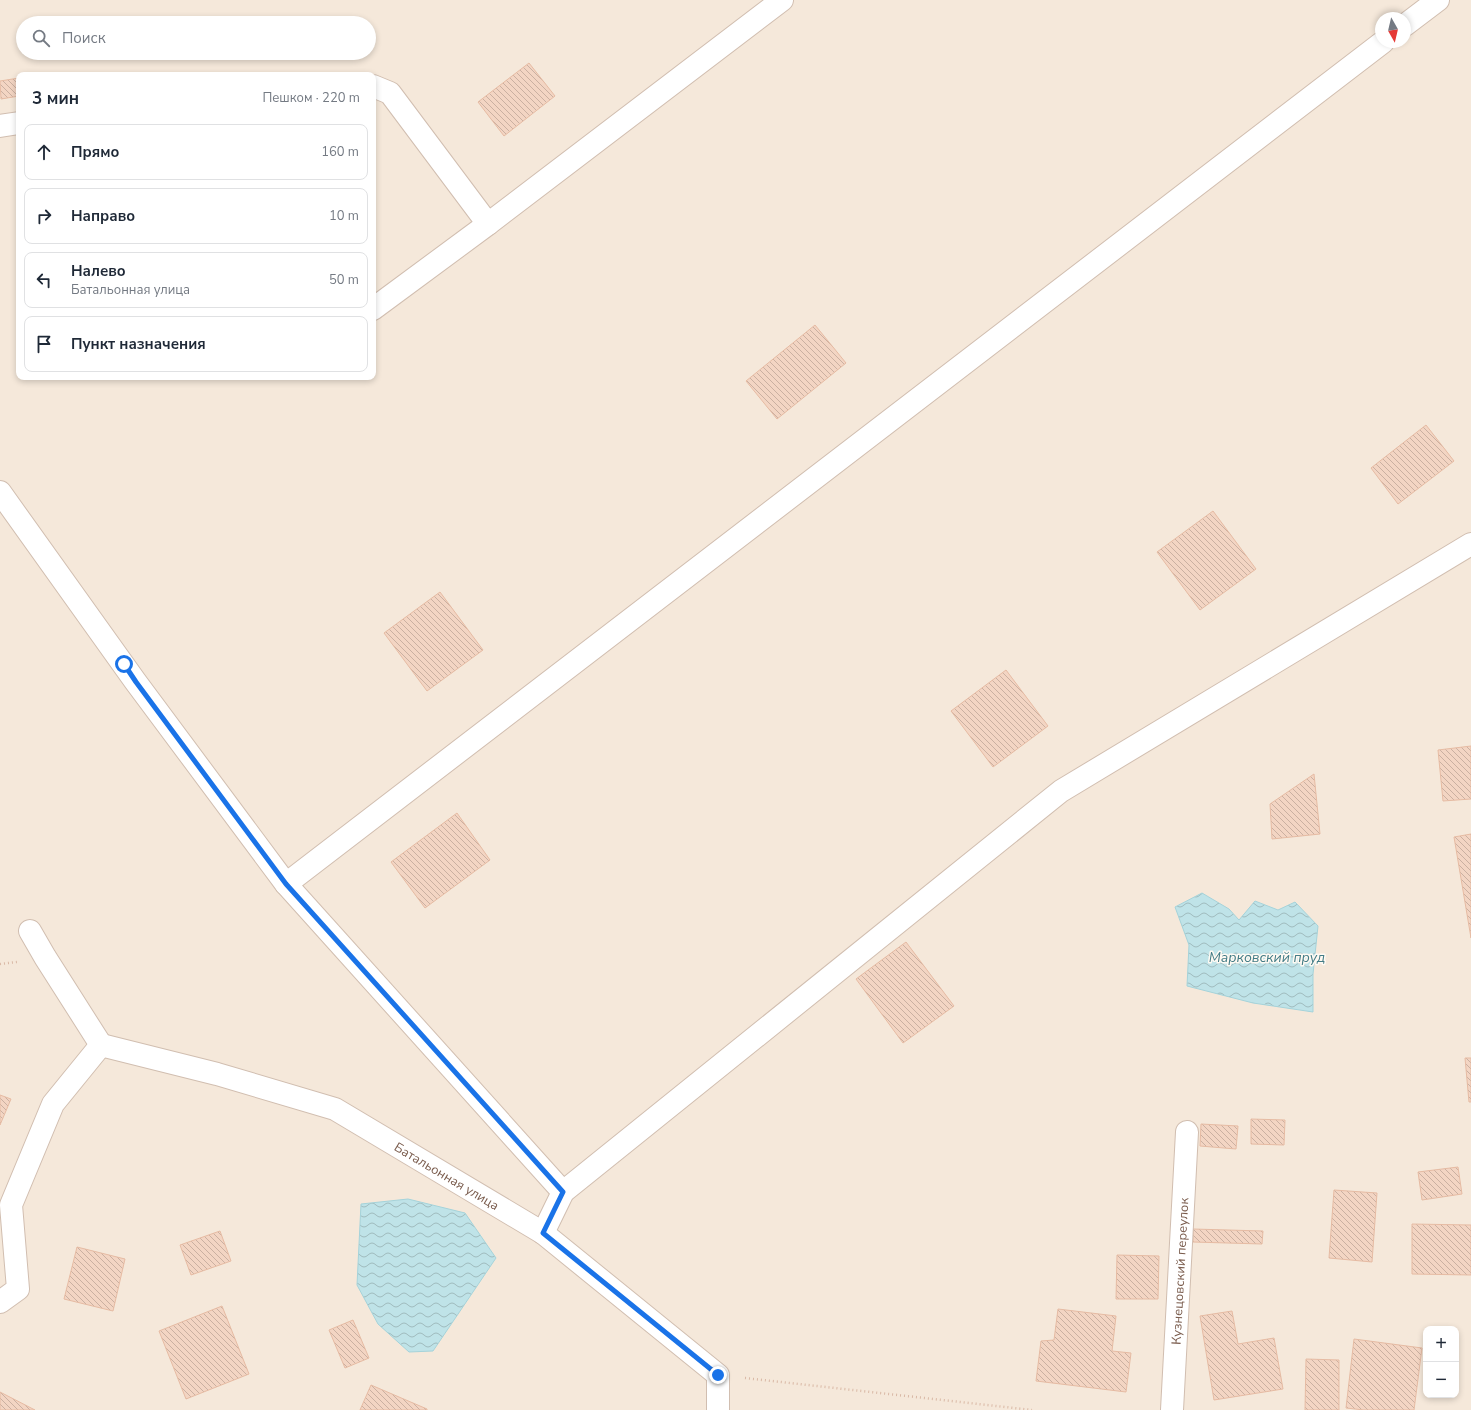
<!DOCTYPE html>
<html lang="ru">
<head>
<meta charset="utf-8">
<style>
  :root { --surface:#fff; --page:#f6f6f7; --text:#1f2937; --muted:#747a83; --line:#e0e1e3 }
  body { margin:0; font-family:"Nunito Sans",sans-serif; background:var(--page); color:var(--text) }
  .controls { position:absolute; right:12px; bottom:12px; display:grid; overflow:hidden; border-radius:8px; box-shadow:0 2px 6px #0003 }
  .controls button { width:36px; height:36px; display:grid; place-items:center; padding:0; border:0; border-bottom:1px solid var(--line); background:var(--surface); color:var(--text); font:20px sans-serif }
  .compass { position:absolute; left:1375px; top:12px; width:36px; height:36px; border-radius:50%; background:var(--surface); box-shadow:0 2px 6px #0003; rotate:172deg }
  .stop { position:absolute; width:12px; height:12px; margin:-9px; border:3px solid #1a73e8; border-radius:50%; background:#fff }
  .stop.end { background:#1a73e8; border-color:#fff; box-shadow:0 1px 4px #0008 }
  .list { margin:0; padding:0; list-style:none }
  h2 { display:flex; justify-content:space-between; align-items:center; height:52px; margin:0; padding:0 16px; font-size:17px }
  h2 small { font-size:13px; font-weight:400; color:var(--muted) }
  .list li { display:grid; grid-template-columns:26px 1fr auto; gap:12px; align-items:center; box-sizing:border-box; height:56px; margin:0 8px 8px; padding:0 8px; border:1px solid var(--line); border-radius:8px }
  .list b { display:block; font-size:15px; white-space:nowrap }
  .list p { margin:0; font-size:13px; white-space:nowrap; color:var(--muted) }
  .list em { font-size:13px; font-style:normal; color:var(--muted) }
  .icon { flex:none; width:22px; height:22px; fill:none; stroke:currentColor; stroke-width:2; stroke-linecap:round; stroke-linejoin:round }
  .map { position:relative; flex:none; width:1471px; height:1410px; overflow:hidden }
  .search { position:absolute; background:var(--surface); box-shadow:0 2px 6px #0003; left:16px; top:16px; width:360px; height:44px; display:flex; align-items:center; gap:10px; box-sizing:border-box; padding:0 14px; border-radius:22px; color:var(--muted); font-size:15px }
  .panel { position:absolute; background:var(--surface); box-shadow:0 2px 6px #0003; left:16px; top:72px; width:360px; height:308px; border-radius:8px }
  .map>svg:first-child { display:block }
  .residential { fill:#f5e8da; fill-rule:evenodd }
  .water { fill:url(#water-waves); stroke:#a5d3da }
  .building { fill:url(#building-back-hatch); stroke:#e6bba3 }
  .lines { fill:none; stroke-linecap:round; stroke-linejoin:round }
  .minor-casing { stroke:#d1beb0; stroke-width:24 }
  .path { stroke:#d9b8a5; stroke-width:2.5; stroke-dasharray:1 3; stroke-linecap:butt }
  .minor { stroke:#fff; stroke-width:22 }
  .route { stroke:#1a73e8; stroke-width:5 }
  .labels { text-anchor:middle; stroke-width:3; stroke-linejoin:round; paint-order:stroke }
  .street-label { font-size:13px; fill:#7a5c4d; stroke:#fffaf3 }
  .water-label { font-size:14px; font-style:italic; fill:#437c86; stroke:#fffaf3 }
</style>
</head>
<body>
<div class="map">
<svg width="1471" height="1410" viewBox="0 0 1471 1410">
  <defs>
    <pattern id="water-waves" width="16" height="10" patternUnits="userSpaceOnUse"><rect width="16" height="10" fill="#bfe3e8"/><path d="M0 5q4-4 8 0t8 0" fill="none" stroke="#a0bbbe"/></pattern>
    <pattern id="building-back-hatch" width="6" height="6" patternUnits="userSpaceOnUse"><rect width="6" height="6" fill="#f3d5c3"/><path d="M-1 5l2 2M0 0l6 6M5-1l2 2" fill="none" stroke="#cab0a1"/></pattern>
  </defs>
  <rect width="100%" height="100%" fill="#fdf6ec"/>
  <!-- residential -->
  <path class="residential" d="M0,0H1471V1410H0ZM1381,18H1405V42H1381ZM23,23H369V53H23ZM19,75H373V377H19ZM1426,1329H1456V1395H1426Z"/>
  <!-- water -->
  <path class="water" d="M1202,893L1229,909L1239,920L1255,901L1278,910L1295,902L1318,926L1313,974V1012L1253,1003L1187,986L1189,945L1175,907Z
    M408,1199L465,1213L496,1258L433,1351L409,1352L378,1324L357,1285L361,1204Z"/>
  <!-- building -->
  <path class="building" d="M529,63L555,96L504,136L478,102Z
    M19,78V96L1,99L0,81Z
    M815,325L846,363L777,419L746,381Z
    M1426,425L1454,461L1398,504L1371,468Z
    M1213,511L1256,569L1200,610L1157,552Z
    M440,592L483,650L427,691L384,633Z
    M1006,670L1048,726L993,767L951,711Z
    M1471,746V799L1443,801L1438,750Z
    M1314,774L1320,834L1272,839L1270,804Z
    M457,813L490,860L425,908L391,862Z
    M1471,834V938L1454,837Z
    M906,942L954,1006L903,1043L856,979Z
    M1465,1058H1471V1102H1469Z
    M0,1095L11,1099L0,1125Z
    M1251,1119L1285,1120L1284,1145L1251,1144Z
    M1201,1124L1238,1126L1236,1149L1200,1146Z
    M1458,1167L1462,1194L1422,1200L1418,1172Z
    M1334,1190L1377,1193L1372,1262L1329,1258Z
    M1412,1224L1471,1225V1275L1412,1274Z
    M1193,1229L1263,1231L1262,1244L1193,1242Z
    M220,1231L231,1261L191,1275L180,1245Z
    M77,1247L125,1259L113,1311L64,1299Z
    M1117,1255L1159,1256L1158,1299H1116Z
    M222,1306L249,1374L186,1399L159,1331Z
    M1058,1309L1116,1316L1112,1351L1131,1353L1126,1392L1036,1381L1041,1341L1054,1340Z
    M1232,1311L1238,1344L1274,1338L1283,1389L1214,1400L1200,1316Z
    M353,1320L369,1358L345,1368L329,1330Z
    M1354,1339L1422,1348L1414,1410H1364L1346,1408Z
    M1306,1359L1339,1360V1410H1305Z
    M371,1385L427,1409V1410H360Z
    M0,1392L35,1410H0Z"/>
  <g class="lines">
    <defs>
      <g id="minor">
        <path d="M1405,25L1438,0"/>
        <path d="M373,86L390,93L488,224L782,0"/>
        <path d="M0,126L19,123"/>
        <path d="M373,309L488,224"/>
        <path d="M0,492L135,681L286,884L563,1192"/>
        <path d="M286,884L1383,42"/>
        <path d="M30,931L45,957L101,1045"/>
        <path id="s1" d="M101,1045L217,1074L335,1109L543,1233L718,1375V1410"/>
        <path d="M543,1233L563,1192L1061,791L1471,544"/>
        <path d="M0,1302L18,1289L11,1205L53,1104L101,1045"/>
        <path id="s2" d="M1172,1410L1187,1132"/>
      </g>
    </defs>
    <!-- minor casing -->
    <use href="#minor" class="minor-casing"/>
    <!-- path -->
    <path class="path" d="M0,964L17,962
      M745,1378L1032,1410"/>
    <!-- minor -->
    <use href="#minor" class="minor"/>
  </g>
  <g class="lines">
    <!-- route -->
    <path class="route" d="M124,664L136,682L286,884L563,1192L543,1233L718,1375"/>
  </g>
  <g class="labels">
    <!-- street labels -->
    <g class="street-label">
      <text dy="5" stroke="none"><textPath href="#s1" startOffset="373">Батальонная улица</textPath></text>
      <text dy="5" stroke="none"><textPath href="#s2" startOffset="139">Кузнецовский переулок</textPath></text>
    </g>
    <!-- water labels -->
    <g class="water-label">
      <text x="1267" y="962">Марковский пруд</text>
    </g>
  </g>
</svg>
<div class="controls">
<button>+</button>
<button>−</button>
</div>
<svg class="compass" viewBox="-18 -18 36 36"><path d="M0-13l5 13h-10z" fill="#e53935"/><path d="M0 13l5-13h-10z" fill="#747a83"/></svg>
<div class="stop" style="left:124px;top:664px"></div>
<div class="stop end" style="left:718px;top:1375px"></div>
<div class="search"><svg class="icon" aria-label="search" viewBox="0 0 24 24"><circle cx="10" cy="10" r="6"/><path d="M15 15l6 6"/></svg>Поиск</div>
<section class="panel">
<h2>3 мин<small>Пешком · 220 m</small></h2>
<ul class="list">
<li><svg class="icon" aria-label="ahead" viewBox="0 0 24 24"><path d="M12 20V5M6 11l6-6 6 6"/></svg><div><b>Прямо</b></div><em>160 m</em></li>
<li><svg class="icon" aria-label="right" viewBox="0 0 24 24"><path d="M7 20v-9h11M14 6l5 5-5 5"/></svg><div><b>Направо</b></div><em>10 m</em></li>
<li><svg class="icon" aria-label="left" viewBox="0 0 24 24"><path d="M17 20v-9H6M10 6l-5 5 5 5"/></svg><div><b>Налево</b><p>Батальонная улица</p></div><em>50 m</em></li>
<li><svg class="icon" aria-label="arrive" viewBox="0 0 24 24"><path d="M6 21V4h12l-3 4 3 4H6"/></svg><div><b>Пункт назначения</b></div></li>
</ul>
</section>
</div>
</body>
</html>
